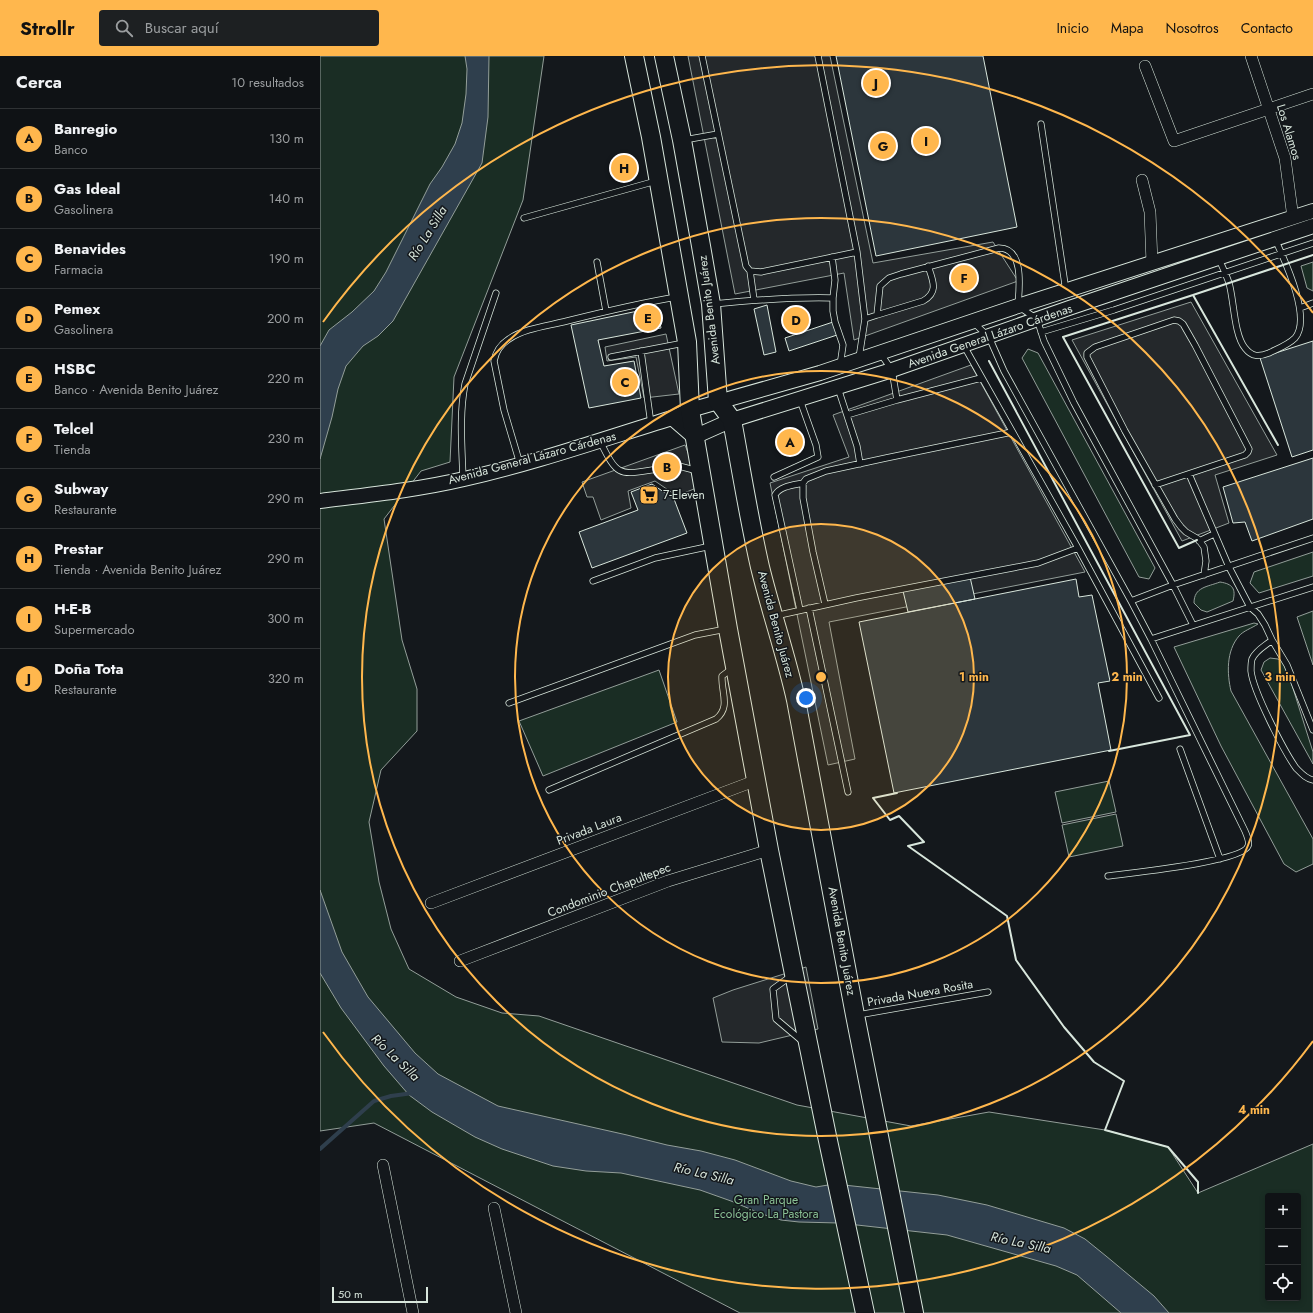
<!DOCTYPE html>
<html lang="es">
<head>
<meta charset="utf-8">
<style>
  :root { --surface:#0f1215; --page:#1d2022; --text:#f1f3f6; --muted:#9b9ea0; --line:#2f3234; --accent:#ffb74d }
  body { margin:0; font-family:Jost,sans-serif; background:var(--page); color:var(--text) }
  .controls { position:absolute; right:12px; bottom:12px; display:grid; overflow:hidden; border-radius:4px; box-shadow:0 2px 6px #0003 }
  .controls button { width:36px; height:36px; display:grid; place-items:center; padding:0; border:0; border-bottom:1px solid var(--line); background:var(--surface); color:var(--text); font:20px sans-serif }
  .scale { position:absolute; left:12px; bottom:10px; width:96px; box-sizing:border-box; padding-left:4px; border:2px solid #d8e6dc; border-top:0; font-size:11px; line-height:14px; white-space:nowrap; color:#d8e6dc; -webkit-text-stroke:3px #14181c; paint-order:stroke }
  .you { position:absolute; left:486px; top:642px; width:14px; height:14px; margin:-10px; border:3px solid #fff; border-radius:50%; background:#1a73e8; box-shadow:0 0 0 6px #1a73e833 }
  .badge { display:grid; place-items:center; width:26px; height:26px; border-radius:50%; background:var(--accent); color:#111; font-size:13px; font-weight:700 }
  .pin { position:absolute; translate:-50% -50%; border:2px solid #fff; box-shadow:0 1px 4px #0006 }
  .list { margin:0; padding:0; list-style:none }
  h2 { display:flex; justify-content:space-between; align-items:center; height:52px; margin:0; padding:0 16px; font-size:17px }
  h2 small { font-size:13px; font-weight:400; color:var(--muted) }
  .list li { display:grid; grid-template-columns:26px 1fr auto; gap:12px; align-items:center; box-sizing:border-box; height:60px; padding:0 16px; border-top:1px solid var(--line) }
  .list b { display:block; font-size:15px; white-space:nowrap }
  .list p { margin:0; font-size:13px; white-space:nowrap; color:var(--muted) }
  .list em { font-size:13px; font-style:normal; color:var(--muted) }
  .icon { flex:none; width:22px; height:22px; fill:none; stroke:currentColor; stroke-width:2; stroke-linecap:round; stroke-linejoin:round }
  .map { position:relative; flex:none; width:993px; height:1257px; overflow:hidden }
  header { display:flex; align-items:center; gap:24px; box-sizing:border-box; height:56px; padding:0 20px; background:var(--accent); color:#111 }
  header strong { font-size:19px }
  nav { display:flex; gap:22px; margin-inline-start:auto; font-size:14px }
  .search { width:280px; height:36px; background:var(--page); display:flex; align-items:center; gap:10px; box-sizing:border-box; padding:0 14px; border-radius:4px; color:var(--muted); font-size:15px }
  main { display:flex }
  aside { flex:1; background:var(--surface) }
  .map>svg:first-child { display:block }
  .green { fill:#1a2d24; stroke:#939e99; fill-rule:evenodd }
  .parking { fill:#24282b; stroke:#939e99 }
  .water { fill:#2f3f4d; stroke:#939e99 }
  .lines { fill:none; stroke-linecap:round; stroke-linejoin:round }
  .stream { stroke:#2f3f4d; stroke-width:4 }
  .building { fill:#2c363c; stroke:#d8e6dc }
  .service-casing { stroke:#d8e6dc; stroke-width:7 }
  .minor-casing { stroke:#d8e6dc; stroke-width:12 }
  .tertiary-casing { stroke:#d8e6dc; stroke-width:16 }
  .primary-casing { stroke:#d8e6dc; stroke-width:20 }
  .service { stroke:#14181c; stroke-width:5.5 }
  .minor { stroke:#14181c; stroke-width:11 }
  .tertiary { stroke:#14181c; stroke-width:14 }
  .primary { stroke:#14181c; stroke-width:18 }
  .wall { stroke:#d8e6dc; stroke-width:2 }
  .ring { fill:none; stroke:#ffb74d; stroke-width:2 }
  .labels { text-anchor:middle; stroke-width:3; stroke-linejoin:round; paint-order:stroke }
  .street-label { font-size:12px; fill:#d8e6dc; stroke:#14181c }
  .poi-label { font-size:12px; fill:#d8e6dc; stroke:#14181c; text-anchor:start }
  .park-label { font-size:12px; fill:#8ac095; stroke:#14181c }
  .water-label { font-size:13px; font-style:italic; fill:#d8e6dc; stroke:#14181c }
  .centre { fill:#ffb74d; stroke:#14181c; stroke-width:2 }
  .ring-label { font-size:12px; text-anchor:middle; font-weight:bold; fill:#ffb74d; stroke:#14181c; stroke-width:3; stroke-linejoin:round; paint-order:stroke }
</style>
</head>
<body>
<header>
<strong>Strollr</strong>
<div class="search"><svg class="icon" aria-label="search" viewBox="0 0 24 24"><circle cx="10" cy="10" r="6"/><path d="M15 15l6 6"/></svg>Buscar aquí</div>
<nav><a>Inicio</a><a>Mapa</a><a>Nosotros</a><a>Contacto</a></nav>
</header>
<main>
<aside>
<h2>Cerca<small>10 resultados</small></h2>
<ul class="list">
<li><span class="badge">A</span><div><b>Banregio</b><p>Banco</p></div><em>130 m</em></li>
<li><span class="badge">B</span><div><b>Gas Ideal</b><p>Gasolinera</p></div><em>140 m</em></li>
<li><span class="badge">C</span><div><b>Benavides</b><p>Farmacia</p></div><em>190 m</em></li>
<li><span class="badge">D</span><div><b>Pemex</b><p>Gasolinera</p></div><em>200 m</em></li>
<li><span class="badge">E</span><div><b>HSBC</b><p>Banco · Avenida Benito Juárez</p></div><em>220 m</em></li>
<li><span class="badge">F</span><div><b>Telcel</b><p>Tienda</p></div><em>230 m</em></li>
<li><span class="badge">G</span><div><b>Subway</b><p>Restaurante</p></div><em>290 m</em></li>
<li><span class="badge">H</span><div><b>Prestar</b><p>Tienda · Avenida Benito Juárez</p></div><em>290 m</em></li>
<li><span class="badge">I</span><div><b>H-E-B</b><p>Supermercado</p></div><em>300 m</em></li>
<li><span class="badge">J</span><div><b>Doña Tota</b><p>Restaurante</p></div><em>320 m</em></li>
</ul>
</aside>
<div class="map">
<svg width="993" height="1257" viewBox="0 0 993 1257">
  <rect width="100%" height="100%" fill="#14181c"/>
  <!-- green -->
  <path class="green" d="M0,0H224L203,144L134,321L130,406L101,415L64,463L82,584L97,633V675L61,714L49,766L59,826L71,873L89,913L136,941L182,957L219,960L477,1049L591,1070L669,1056L785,1074L848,1091L878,1137L993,1088V1257H420L54,1067L0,1075ZM948,1140H978V1242H948Z
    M993,206V235L987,232L981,210Z
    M708,293L718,297L835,512L829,523L819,521L702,302Z
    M993,496V520L939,537L930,527L934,516Z
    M900,526C913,528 916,533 913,545L887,556L881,554L874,547C874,531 887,531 900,526Z
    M993,555V609L977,561Z
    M934,567L938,568C932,572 923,575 919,580C906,595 907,618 911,635L993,783V808L976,816L964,808L901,690L854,591Z
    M950,602L958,603L965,607L993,696V708L941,614L944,606Z
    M339,614L357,666L223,720L199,665Z
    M789,725L796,756L742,767L735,736Z
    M796,758L803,790L749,801L742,769Z"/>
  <!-- parking -->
  <path class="parking" d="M368,0H510L553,207L673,186L698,225L534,284L524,217L415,238Z
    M871,246L957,399L895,419L909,467L862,485L752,284Z
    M346,278L359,338L324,342L316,301L287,305L285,291Z
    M651,309L765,516L509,566L535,703L508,709L450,427L529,401L513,359Z
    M365,389L381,430L357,440L335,425L308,435L311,452L281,464L273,441H267L262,426Z
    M486,911L498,973L439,987L402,986L393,942L413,934Z"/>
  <!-- water -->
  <path class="water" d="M145,0H169L168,61L162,107L73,265L58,280L43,290L26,310L18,333L12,361L0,403V290L9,274L32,256L54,235L66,216L110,128L122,111L135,88L142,67L146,38L147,13Z
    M0,834L22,896L48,941L95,997L118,1018L178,1050L307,1079L347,1089L381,1095L415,1104L471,1125L496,1131L514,1128L618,1139L667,1149L744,1172L765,1183L786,1200L834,1240L849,1257H801L757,1219L736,1210L627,1179L519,1167L479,1166L461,1164L442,1158L411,1145L380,1134L301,1117L266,1115L233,1110L182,1093L155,1081L112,1056L89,1039L64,1010L21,952L0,917Z"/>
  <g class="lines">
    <!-- stream -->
    <path class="stream" d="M0,1093L54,1045L71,1040L93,1037"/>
  </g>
  <!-- building -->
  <path class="building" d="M516,0H663L697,171L556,200Z
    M447,249L456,296L444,299L434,253Z
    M337,251L341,272L278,284L284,310L314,305L321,342L269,352L251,269Z
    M513,266L517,279L469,295L465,282Z
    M993,285V394L972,401L940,302Z
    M352,400L357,416L341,421L336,405Z
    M993,402V463L932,485L925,466L913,467L903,431Z
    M332,428L354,443L367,477L272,512L259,476L318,454L311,436Z
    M650,521L655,543L588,556L583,535Z
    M756,523L759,541L772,539L790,625L778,627L791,694L574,737L539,566Z"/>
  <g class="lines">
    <defs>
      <path id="service" d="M382,0L426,210L430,215L441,216L537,196
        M498,0L537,196L545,263L539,302
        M721,68L746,235
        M364,84L398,78
        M204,162L336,125
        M512,201L515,224L513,242
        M898,201C902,210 906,218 909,227C914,244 914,279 925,292C932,301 939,301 949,297C957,293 968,289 975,282C992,262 965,205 955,183
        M277,206L286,255
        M430,215L434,244
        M393,248C433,244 473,241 513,242V255L515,266L523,289L520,310
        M980,252L993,247
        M557,259L603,245C619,236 613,225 608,210
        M545,263L557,259L560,230L569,222L581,218L679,192C705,192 699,234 698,250L717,263L724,285L754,347L853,529L993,482
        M654,267L669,281L684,315L811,545L831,583L993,531
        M721,276L794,254L993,187
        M644,290L758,492L839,642
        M321,295L331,368
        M560,297L572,314L577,344
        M291,301L364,287
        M518,332L537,390L540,408
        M527,359L577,344L661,322
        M280,385C298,422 299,419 338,413
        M200,408L184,354L174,305C176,295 180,289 189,283C205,272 228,270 247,265C283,256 320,247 357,241
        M355,409L378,415
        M869,418L909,511L930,551L938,558L945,569L952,584L967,609L993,674
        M454,421L498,401L496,389L480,344
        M143,423C142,391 139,359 145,328L176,237
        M835,429L925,399L928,396L929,393L875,289L863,268L859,265L854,264L775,291L767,297V301L805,375L855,463L861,471L866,476L878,483L884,491L886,505L884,519
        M879,485L894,478
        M273,525L335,502L391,490
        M811,545L853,529L873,569
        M505,548L493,496L483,442V427L486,423L506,415L566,402L692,376
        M489,552L528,736
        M480,554L455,439C460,430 474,429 483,427
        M455,560L536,542L718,507L758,492
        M952,584C945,590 936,594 932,603C931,606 931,612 931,615C933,635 964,695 976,712C981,717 986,723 993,724
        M189,647L375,579L406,573
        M860,693L900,803
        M229,734L396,663C411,651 401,636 402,620L410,614L413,616
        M788,820C808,817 923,806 928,790C930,786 927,780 925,775L831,583
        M471,920L453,933L456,963L482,985
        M538,959L668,936"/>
      <path id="minor" d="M931,0L965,102L973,162
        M825,10L854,85L993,38
        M822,124L830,156L832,207
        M111,847L437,724
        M140,905L348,825L449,794
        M63,1109L93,1257
        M174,1152L196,1257"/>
      <path id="tertiary" d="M352,362L374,381L412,364L572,314L749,252L993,170
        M0,445C48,439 97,434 144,423C215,407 283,383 352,362L370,354L500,317L698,250L993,155"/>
      <path id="primary" d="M314,0L331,81L367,286L370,354L408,573L449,794L474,918L507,1080L545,1257
        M344,0L362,84L381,190L391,248L398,345L412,364C421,413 429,463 440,511C451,556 466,599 476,644L535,959L594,1257"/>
    </defs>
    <!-- service casing -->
    <use href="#service" class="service-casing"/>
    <!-- minor casing -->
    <use href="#minor" class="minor-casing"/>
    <!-- tertiary casing -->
    <use href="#tertiary" class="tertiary-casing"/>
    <!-- primary casing -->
    <use href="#primary" class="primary-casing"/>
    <!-- service -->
    <use href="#service" class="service"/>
    <!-- minor -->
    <use href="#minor" class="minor"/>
    <!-- tertiary -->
    <use href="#tertiary" class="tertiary"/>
    <!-- primary -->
    <use href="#primary" class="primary"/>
    <!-- wall -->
    <path class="wall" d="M873,239L993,199
      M669,305L870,679L789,695
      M877,484L859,492L743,281L873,239L958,389
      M577,737L553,742L570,764L579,760L604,786L588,790L687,860L696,904L744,971L774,1006L804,1025L785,1074L848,1091L878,1126V1137"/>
  </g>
  <!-- distance rings -->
  <circle cx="501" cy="621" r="153" fill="#ffb74d" fill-opacity=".12"/>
  <g class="ring">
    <circle cx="501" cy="621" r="153"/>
    <circle cx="501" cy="621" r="306"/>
    <circle cx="501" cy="621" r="459"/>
    <path d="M993 985A612 612 0 0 1 3 976M3 266A612 612 0 0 1 993 257"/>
  </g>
  <!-- icons -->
  <defs>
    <symbol id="supermarket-square" viewBox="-11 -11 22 22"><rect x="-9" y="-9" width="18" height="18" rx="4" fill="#ffb74d" stroke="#14181c"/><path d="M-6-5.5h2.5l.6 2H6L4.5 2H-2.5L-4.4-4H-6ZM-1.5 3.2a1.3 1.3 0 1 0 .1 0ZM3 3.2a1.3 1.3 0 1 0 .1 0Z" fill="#111"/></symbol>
  </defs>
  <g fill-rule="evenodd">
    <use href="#supermarket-square" x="318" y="428" width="22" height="22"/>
  </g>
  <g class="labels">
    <!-- street labels -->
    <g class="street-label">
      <text transform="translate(969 76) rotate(73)" y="4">Los Alamos</text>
      <text transform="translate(389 254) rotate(-97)" y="4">Avenida Benito Juárez</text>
      <text transform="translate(670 280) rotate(-19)" y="4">Avenida General Lázaro Cárdenas</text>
      <text transform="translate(212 402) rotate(-15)" y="4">Avenida General Lázaro Cárdenas</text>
      <text transform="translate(456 568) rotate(75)" y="4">Avenida Benito Juárez</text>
      <text transform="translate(269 773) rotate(-21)" y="4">Privada Laura</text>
      <text transform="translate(289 834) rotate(-21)" y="4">Condominio Chapultepec</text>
      <text transform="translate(522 885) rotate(80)" y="4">Avenida Benito Juárez</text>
      <text transform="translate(600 937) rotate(-10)" y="4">Privada Nueva Rosita</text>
    </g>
    <!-- poi labels -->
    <g class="poi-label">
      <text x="343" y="443">7-Eleven</text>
    </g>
    <!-- park labels -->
    <g class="park-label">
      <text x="446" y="1148">Gran Parque<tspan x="446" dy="14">Ecológico La Pastora</tspan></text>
    </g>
    <!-- water labels -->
    <g class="water-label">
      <text transform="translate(107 177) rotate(-58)" y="5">Río La Silla</text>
      <text transform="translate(76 1001) rotate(44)" y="5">Río La Silla</text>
      <text transform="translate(384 1117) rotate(13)" y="5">Río La Silla</text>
      <text transform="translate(701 1186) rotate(12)" y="5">Río La Silla</text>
    </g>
  </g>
  <circle cx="501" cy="621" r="6" class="centre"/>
  <g class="ring-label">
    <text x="654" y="625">1 min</text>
    <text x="807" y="625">2 min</text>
    <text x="960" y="625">3 min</text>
    <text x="934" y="1058">4 min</text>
  </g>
</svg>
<div class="controls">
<button>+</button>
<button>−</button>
<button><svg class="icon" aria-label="locate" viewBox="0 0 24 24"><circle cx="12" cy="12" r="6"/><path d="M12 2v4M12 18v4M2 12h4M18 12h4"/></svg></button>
</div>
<div class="scale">50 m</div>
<div class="you"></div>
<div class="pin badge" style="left:470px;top:386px">A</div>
<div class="pin badge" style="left:347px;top:411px">B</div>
<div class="pin badge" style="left:305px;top:326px">C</div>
<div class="pin badge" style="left:476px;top:264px">D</div>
<div class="pin badge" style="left:328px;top:262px">E</div>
<div class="pin badge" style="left:644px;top:222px">F</div>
<div class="pin badge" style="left:563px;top:90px">G</div>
<div class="pin badge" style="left:304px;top:112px">H</div>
<div class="pin badge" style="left:606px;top:85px">I</div>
<div class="pin badge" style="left:556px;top:27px">J</div>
</div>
</main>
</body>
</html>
